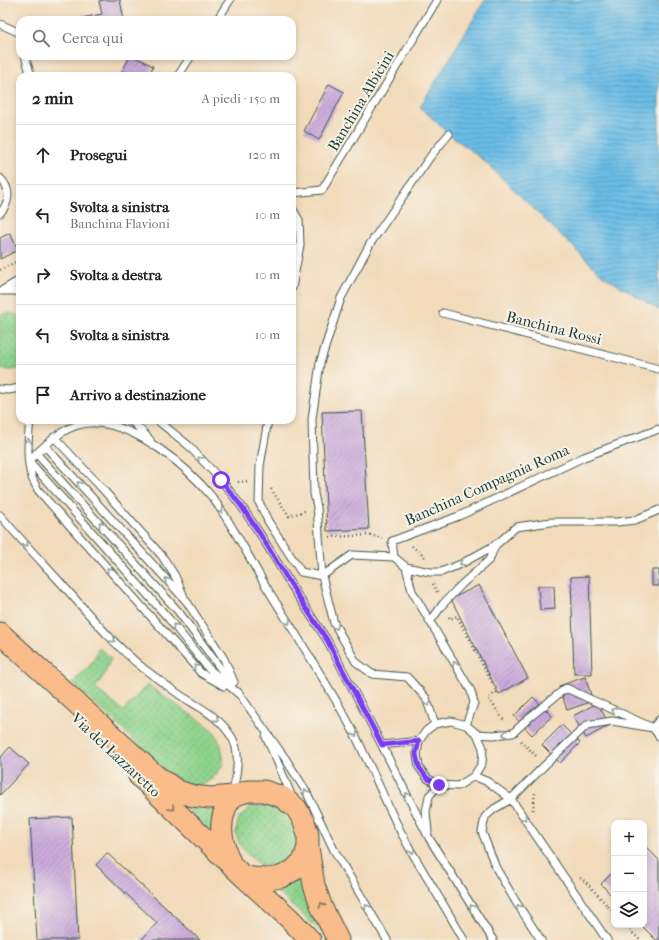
<!DOCTYPE html>
<html lang="it">
<head>
<meta charset="utf-8">
<style>
  :root { --surface:#fff; --page:#f6f6f6; --text:#222; --muted:#767676; --line:#e0e0e0 }
  body { margin:0; font-family:"IM FELL French Canon",serif; background:var(--page); color:var(--text) }
  .controls { position:absolute; right:12px; bottom:12px; display:grid; overflow:hidden; border-radius:8px; box-shadow:0 2px 6px #0003 }
  .controls button { width:36px; height:36px; display:grid; place-items:center; padding:0; border:0; border-bottom:1px solid var(--line); background:var(--surface); color:var(--text); font:20px sans-serif }
  .stop { position:absolute; width:12px; height:12px; margin:-9px; border:3px solid #7c3aed; border-radius:50%; background:#fff }
  .stop.end { background:#7c3aed; border-color:#fff; box-shadow:0 1px 4px #0008 }
  .list { margin:0; padding:0; list-style:none }
  h2 { display:flex; justify-content:space-between; align-items:center; height:52px; margin:0; padding:0 16px; font-size:17px }
  h2 small { font-size:13px; font-weight:400; color:var(--muted) }
  .list li { display:grid; grid-template-columns:26px 1fr auto; gap:12px; align-items:center; box-sizing:border-box; height:60px; padding:0 16px; border-top:1px solid var(--line) }
  .list b { display:block; font-size:15px; white-space:nowrap }
  .list p { margin:0; font-size:13px; white-space:nowrap; color:var(--muted) }
  .list em { font-size:13px; font-style:normal; color:var(--muted) }
  .icon { flex:none; width:22px; height:22px; fill:none; stroke:currentColor; stroke-width:2; stroke-linecap:round; stroke-linejoin:round }
  .map { position:relative; flex:none; width:659px; height:940px; overflow:hidden }
  .search { position:absolute; background:var(--surface); box-shadow:0 2px 6px #0003; left:16px; top:16px; width:280px; height:44px; display:flex; align-items:center; gap:10px; box-sizing:border-box; padding:0 14px; border-radius:12px; color:var(--muted); font-size:15px }
  .panel { position:absolute; background:var(--surface); box-shadow:0 2px 6px #0003; left:16px; top:72px; width:280px; height:352px; border-radius:12px }
  .map>svg:first-child { display:block }
  .grass { fill:url(#grass-dots); stroke:#568860 }
  .water { fill:url(#water-rules); stroke:#457d8e }
  .building { fill:url(#building-hatch) }
  .lines { fill:none; stroke-linecap:round; stroke-linejoin:round }
  .service-casing { stroke:#3f5548; stroke-width:9 }
  .primary-casing { stroke:#3f5548; stroke-width:23 }
  .path { stroke:#3f5548; stroke-width:2.5; stroke-dasharray:1 3; stroke-linecap:butt }
  .service { stroke:#fff; stroke-width:7 }
  .primary { stroke:#f9bc8a; stroke-width:21 }
  .oneway { stroke:#8f9e9a }
  .oneway2 { stroke:#81765b }
  .route { stroke:#7c3aed; stroke-width:5 }
  .labels { text-anchor:middle; stroke-width:4; stroke-linejoin:round; paint-order:stroke }
  .street-label { font-size:15px; fill:#1f3d34; stroke:#f7f3e8 }
</style>
</head>
<body>
<div class="map">
<svg width="659" height="940" viewBox="0 0 659 940">
  <defs>
    <pattern id="grass-dots" width="8" height="8" patternUnits="userSpaceOnUse"><rect width="8" height="8" fill="#8ed38d"/><path d="M2 2h.1M6 6h.1" fill="none" stroke="#73ac74" stroke-width="1.8" stroke-linecap="round"/></pattern>
    <pattern id="water-rules" width="6" height="5" patternUnits="userSpaceOnUse"><rect width="6" height="5" fill="#6bbde7"/><path d="M0 2.5h6" fill="none" stroke="#579bbc"/></pattern>
    <pattern id="building-hatch" width="6" height="6" patternUnits="userSpaceOnUse"><rect width="6" height="6" fill="#cbabdc"/><path d="M-1 1l2-2M0 6l6-6M5 7l2-2" fill="none" stroke="#a48cb3"/></pattern>
  </defs>
  <rect width="100%" height="100%" fill="#f7f3e8"/>
  <filter id="ink" filterUnits="userSpaceOnUse"><feTurbulence type="fractalNoise" baseFrequency=".025" numOctaves="2"/><feDisplacementMap in="SourceGraphic" scale="8" xChannelSelector="R" yChannelSelector="G"/><feConvolveMatrix kernelMatrix="1 2 1 2 8 2 1 2 1" color-interpolation-filters="sRGB"/></filter>
  <filter id="wash" filterUnits="userSpaceOnUse"><feTurbulence type="fractalNoise" baseFrequency=".012" numOctaves="4" result="noise"/><feDisplacementMap in="SourceGraphic" scale="16" xChannelSelector="R" yChannelSelector="G"/><feGaussianBlur stdDeviation="0.9" result="paint"/><feColorMatrix in="noise" values="0 0 0 0 0 0 0 0 0 0 0 0 0 0 0 0 0 1.4 0 .05"/><feComposite in="paint" operator="in"/></filter>
  <g filter="url(#wash)">
    <rect width="100%" height="100%" fill="#f2dbbb"/>
    <!-- grass -->
    <path class="grass" d="M12,313L20,316V368C13,371 7,370 0,368V316L3,314Z
      M99,648L111,658L104,675L95,688L123,711L147,685L205,724L215,733L221,746L223,756V764L218,772L213,778L204,784L192,786L186,785L157,764L153,759L109,716L72,683L92,663Z
      M185,806C200,811 204,811 219,809L215,836L185,807Z
      M251,806H265L279,810L293,824L298,835L296,850L289,861L275,866L259,864L246,853L239,843L236,834L238,819Z
      M303,876L330,940L274,889C286,887 293,883 303,876Z"/>
    <!-- water -->
    <path class="water" d="M485,0H659V310L602,275L483,160L449,134L420,107Z"/>
    <g id="blocks">
      <!-- building -->
      <path class="building" d="M104,0H120L124,20H76V19L102,14L99,1Z
        M130,56H133L153,66L149,76H120Z
        M329,84L344,92L319,140L304,131Z
        M10,233L18,250L0,259V238Z
        M362,411L369,529L327,531L322,412Z
        M652,570H659V586H652Z
        M589,576L592,674H574L571,577Z
        M479,585L528,678L499,694L451,599Z
        M538,586H554L555,609L540,610Z
        M585,677L593,701L567,710L559,686Z
        M533,697L552,716L532,735L514,716Z
        M597,703L610,725L586,738L573,716Z
        M562,725L580,743L560,763L542,745Z
        M10,747L29,764L0,795V758Z
        M72,817L78,940H37L30,819Z
        M644,845L659,860V940H656L641,925H644Z
        M107,853L200,940H141L157,923L96,865Z
        M614,871V898L601,884Z"/>
    </g>
  </g>
  <g filter="url(#ink)">
    <use href="#blocks" fill-opacity="0" stroke="#3f5548" stroke-width="1"/>
    <g class="lines">
      <defs>
        <path id="service" d="M217,20L230,0
          M0,24L20,33
          M25,56L31,76
          M178,76L191,56
          M0,178C11,188 10,203 0,213
          M292,193L322,190L437,0
          M292,208L299,220L300,245L292,288
          M1,291L20,280
          M2,291H15L20,292
          M443,313L659,369
          M0,389L8,390L20,388
          M30,420C28,439 26,460 32,478C34,482 36,486 38,490L201,673L224,686
          M130,420L136,425L150,440
          M157,420L188,445L221,480L242,507L260,534L296,593L327,640L368,718L429,838L493,940
          M268,420L260,466L259,502L268,521L301,572L322,576
          M54,437L99,485L162,556L175,576L184,597
          M45,446L187,602L224,659L234,682
          M36,453L178,611L232,684
          M0,515C19,538 40,560 61,583C87,612 112,643 143,668C155,677 167,686 180,695C198,707 219,716 231,736C242,752 236,775 233,792
          M394,557L392,541L459,516L584,457L659,429
          M394,557L406,567L430,572H441L461,564L497,544L516,527L551,522H617L635,520L659,510
          M406,567L412,591L471,691L474,703L466,725
          M322,576L352,555L394,557
          M430,622L443,604L461,585L489,560L496,544
          M238,692L257,719L285,758L306,791L334,850L387,940
          M240,695L208,668L169,619L29,461C48,442 68,421 97,423C138,426 187,466 212,497C233,525 249,558 267,588C296,635 326,681 352,729C357,738 361,747 365,756C378,782 389,810 403,836C409,848 416,859 423,871C437,894 451,917 464,940
          M435,724L426,698L407,677L372,674L356,662L334,623L322,576L317,507L314,494L312,419L320,363L341,298L370,244L430,157L449,134
          M477,734L483,748L482,763L474,776L458,786L439,785L427,778L419,767L417,754L419,741L426,731L435,724L451,721L466,725L477,734L493,735L513,733L530,717L566,688L653,728L659,736
          M266,737L277,761L292,797
          M382,745L419,741
          M474,776L488,782L511,799L607,940
          M428,832L426,812L429,796L439,785
          M541,940L516,902L496,868L482,832L485,817L494,809L511,799L545,765L587,725L612,721L653,728L659,720"/>
        <path id="primary" d="M0,633L155,775L178,791L193,796L210,798L233,796L248,791H264L282,797L296,808L304,821L308,835V847L304,860L294,870L281,877L268,879L253,878L243,876
          M139,776L243,876L290,919L310,940
          M308,847L314,885L322,908L338,940
          M230,862C223,845 218,828 225,810C226,805 230,801 233,796"/>
      </defs>
      <!-- service casing -->
      <use href="#service" class="service-casing"/>
      <!-- primary casing -->
      <use href="#primary" class="primary-casing"/>
      <!-- path -->
      <path class="path" d="M0,270L20,260
        M238,482L249,481
        M271,489L289,516L305,511
        M330,537L370,535L382,538
        M412,546L426,558
        M433,584L438,594
        M449,617L450,619L457,616L497,692L488,698L505,722
        M521,741L537,757
        M533,810L535,793
        M580,878L586,882L614,913
        M624,925L640,940"/>
      <!-- service -->
      <use href="#service" class="service"/>
      <!-- primary -->
      <use href="#primary" class="primary"/>
    </g>
    <!-- one-way arrows -->
    <defs><path id="oneway-chevron" d="M-2-3.5L2.5 0L-2 3.5" fill="none" stroke-width="1.6" stroke-linecap="round" stroke-linejoin="round"/></defs>
    <g class="oneway">
      <use href="#oneway-chevron" transform="translate(28 441) rotate(-88)"/>
      <use href="#oneway-chevron" transform="translate(200 459) rotate(-134)"/>
      <use href="#oneway-chevron" transform="translate(79 484) rotate(-132)"/>
      <use href="#oneway-chevron" transform="translate(221 511) rotate(56)"/>
      <use href="#oneway-chevron" transform="translate(101 524) rotate(-132)"/>
      <use href="#oneway-chevron" transform="translate(26 544) rotate(48)"/>
      <use href="#oneway-chevron" transform="translate(462 563) rotate(153)"/>
      <use href="#oneway-chevron" transform="translate(109 570) rotate(-132)"/>
      <use href="#oneway-chevron" transform="translate(167 580) rotate(-132)"/>
      <use href="#oneway-chevron" transform="translate(288 622) rotate(58)"/>
      <use href="#oneway-chevron" transform="translate(175 626) rotate(-128)"/>
      <use href="#oneway-chevron" transform="translate(336 627) rotate(62)"/>
      <use href="#oneway-chevron" transform="translate(113 640) rotate(42)"/>
      <use href="#oneway-chevron" transform="translate(455 664) rotate(-121)"/>
      <use href="#oneway-chevron" transform="translate(196 667) rotate(-132)"/>
      <use href="#oneway-chevron" transform="translate(428 704) rotate(71)"/>
      <use href="#oneway-chevron" transform="translate(614 710) rotate(-155)"/>
      <use href="#oneway-chevron" transform="translate(216 719) rotate(40)"/>
      <use href="#oneway-chevron" transform="translate(355 734) rotate(64)"/>
      <use href="#oneway-chevron" transform="translate(505 734) rotate(174)"/>
      <use href="#oneway-chevron" transform="translate(306 792) rotate(-118)"/>
      <use href="#oneway-chevron" transform="translate(407 795) rotate(-117)"/>
      <use href="#oneway-chevron" transform="translate(524 818) rotate(56)"/>
      <use href="#oneway-chevron" transform="translate(412 851) rotate(59)"/>
      <use href="#oneway-chevron" transform="translate(367 907) rotate(-121)"/>
      <use href="#oneway-chevron" transform="translate(472 907) rotate(-122)"/>
      <use href="#oneway-chevron" transform="translate(519 907) rotate(-122)"/>
    </g>
    <g class="oneway2">
      <use href="#oneway-chevron" transform="translate(172 808) rotate(44)"/>
      <use href="#oneway-chevron" transform="translate(322 905) rotate(-111)"/>
    </g>
  </g>
  <g class="lines" filter="url(#ink)">
    <!-- route -->
    <path class="route" d="M221,480L242,507L260,534L296,593L327,640L382,745L419,741L416,754L419,767L427,778L439,785"/>
  </g>
  <g class="labels">
    <!-- street labels -->
    <g class="street-label">
      <text transform="translate(361 101) rotate(-59)" y="5">Banchina Albicini</text>
      <text transform="translate(554 328) rotate(14)" y="5">Banchina Rossi</text>
      <text transform="translate(487 485) rotate(-24)" y="5">Banchina Compagnia Roma</text>
      <text transform="translate(116 755) rotate(43)" y="5">Via del Lazzaretto</text>
    </g>
  </g>
</svg>
<div class="controls">
<button>+</button>
<button>−</button>
<button><svg class="icon" aria-label="layers" viewBox="0 0 24 24"><path d="M12 4l9 5-9 5-9-5zM3 14l9 5 9-5"/></svg></button>
</div>
<div class="stop" style="left:221px;top:480px"></div>
<div class="stop end" style="left:439px;top:785px"></div>
<div class="search"><svg class="icon" aria-label="search" viewBox="0 0 24 24"><circle cx="10" cy="10" r="6"/><path d="M15 15l6 6"/></svg>Cerca qui</div>
<section class="panel">
<h2>2 min<small>A piedi · 150 m</small></h2>
<ul class="list">
<li><svg class="icon" aria-label="ahead" viewBox="0 0 24 24"><path d="M12 20V5M6 11l6-6 6 6"/></svg><div><b>Prosegui</b></div><em>120 m</em></li>
<li><svg class="icon" aria-label="left" viewBox="0 0 24 24"><path d="M17 20v-9H6M10 6l-5 5 5 5"/></svg><div><b>Svolta a sinistra</b><p>Banchina Flavioni</p></div><em>10 m</em></li>
<li><svg class="icon" aria-label="right" viewBox="0 0 24 24"><path d="M7 20v-9h11M14 6l5 5-5 5"/></svg><div><b>Svolta a destra</b></div><em>10 m</em></li>
<li><svg class="icon" aria-label="left" viewBox="0 0 24 24"><path d="M17 20v-9H6M10 6l-5 5 5 5"/></svg><div><b>Svolta a sinistra</b></div><em>10 m</em></li>
<li><svg class="icon" aria-label="arrive" viewBox="0 0 24 24"><path d="M6 21V4h12l-3 4 3 4H6"/></svg><div><b>Arrivo a destinazione</b></div></li>
</ul>
</section>
</div>
</body>
</html>
